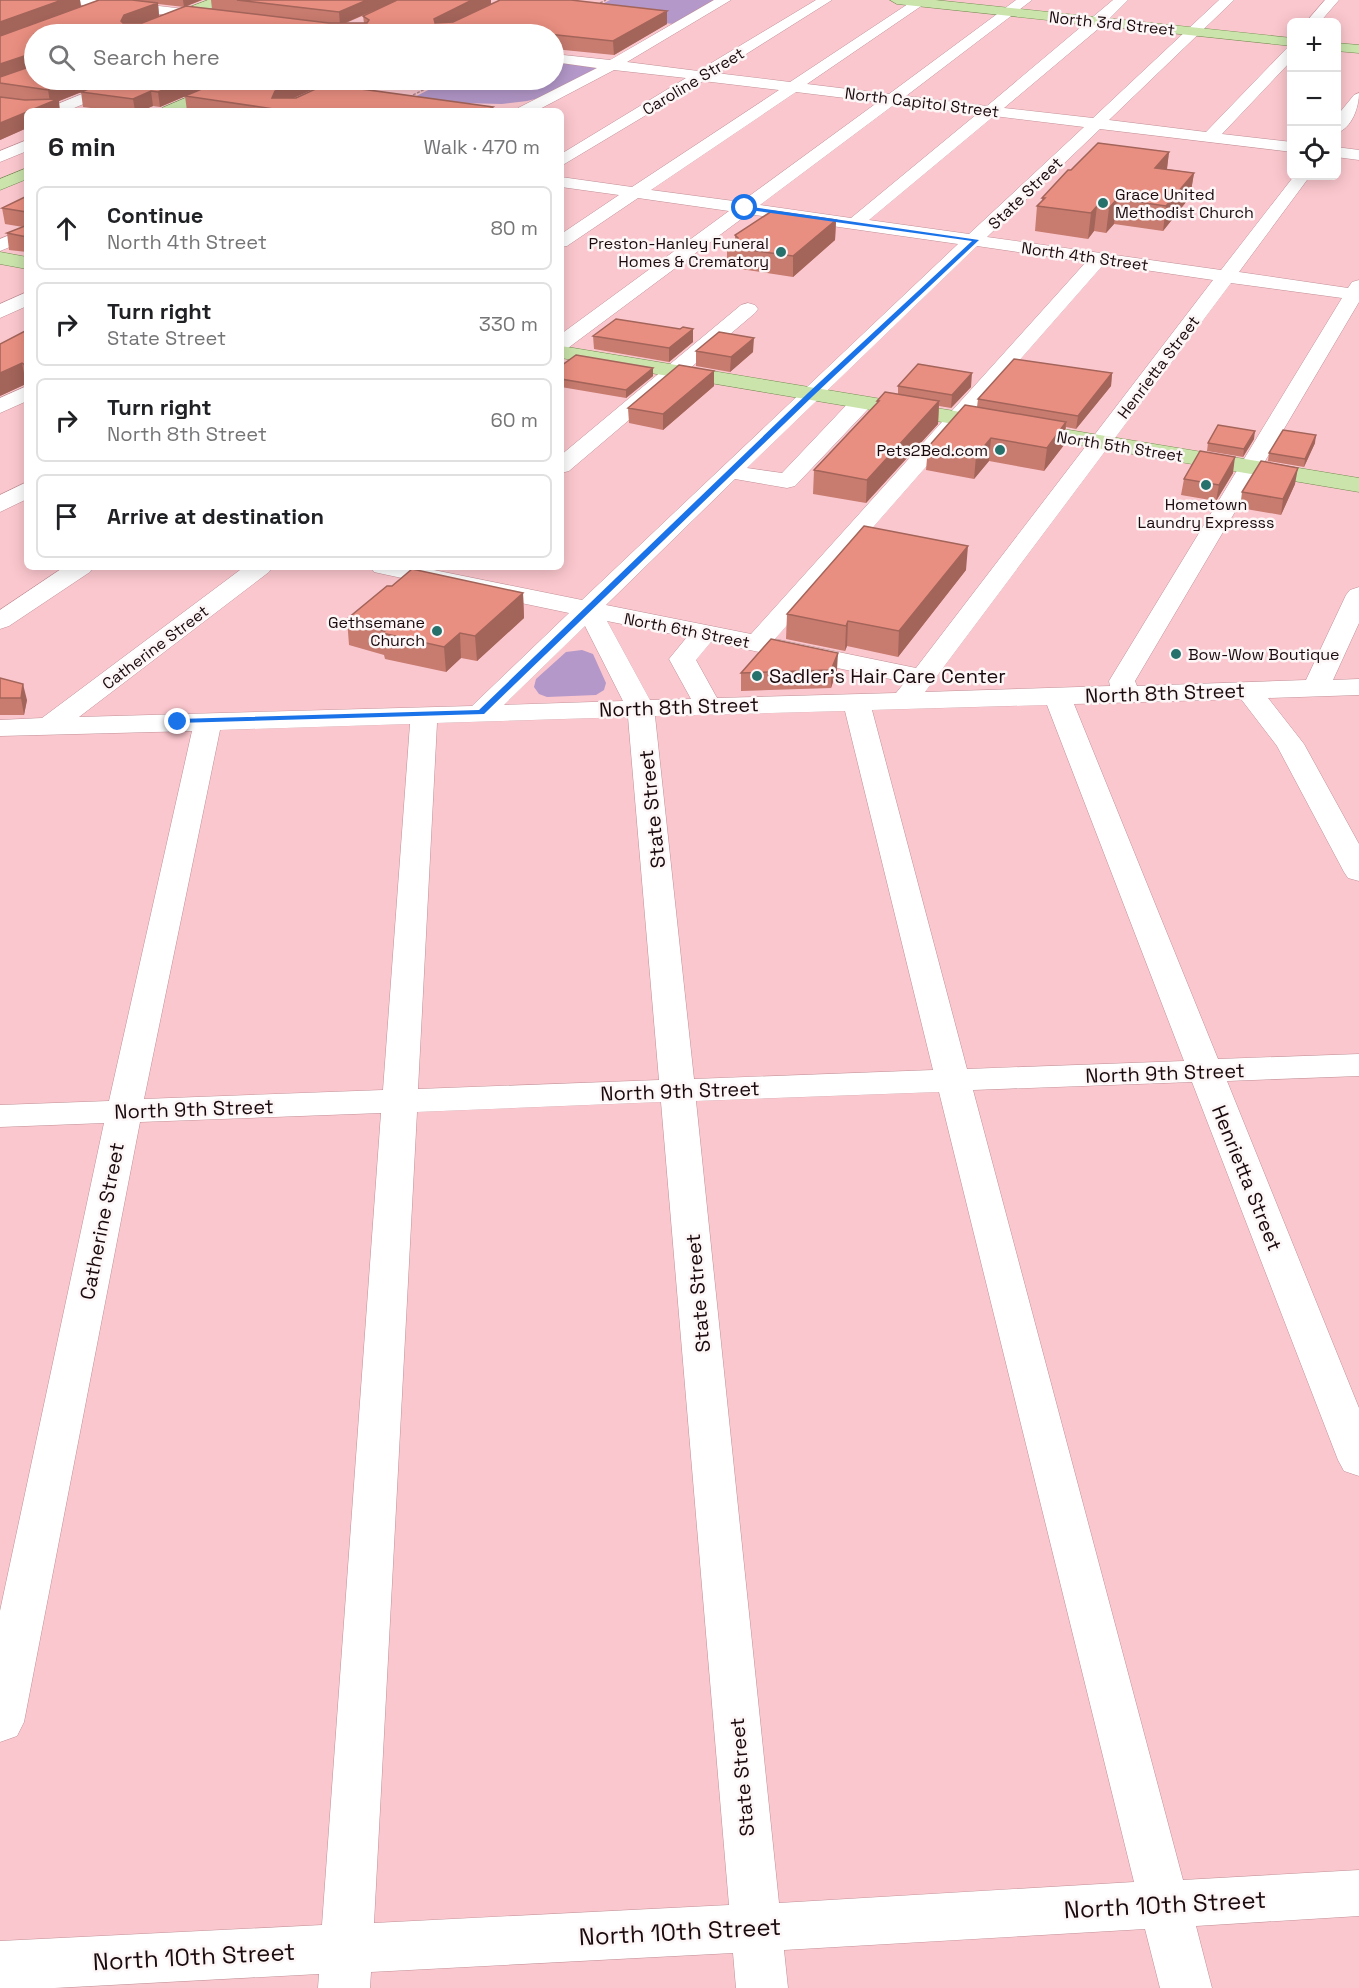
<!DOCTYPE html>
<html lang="en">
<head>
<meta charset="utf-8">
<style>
  :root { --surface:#fff; --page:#f2f2f2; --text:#202124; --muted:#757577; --line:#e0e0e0 }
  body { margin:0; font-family:"Space Grotesk",sans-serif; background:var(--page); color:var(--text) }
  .controls { position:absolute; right:18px; top:18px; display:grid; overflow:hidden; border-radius:9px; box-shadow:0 3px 15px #0003 }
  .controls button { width:54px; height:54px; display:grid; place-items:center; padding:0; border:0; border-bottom:2px solid var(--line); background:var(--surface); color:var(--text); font:30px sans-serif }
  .stop { position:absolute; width:18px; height:18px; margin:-14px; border:4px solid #1a73e8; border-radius:50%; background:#fff }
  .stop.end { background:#1a73e8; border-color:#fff; box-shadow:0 2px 6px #0008 }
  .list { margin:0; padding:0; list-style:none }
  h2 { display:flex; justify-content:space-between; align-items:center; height:78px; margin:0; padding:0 24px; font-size:26px }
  h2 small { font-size:20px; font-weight:400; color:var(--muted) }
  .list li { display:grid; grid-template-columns:39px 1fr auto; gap:18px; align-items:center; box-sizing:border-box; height:84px; margin:0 12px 12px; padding:0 12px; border:2px solid var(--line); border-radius:9px }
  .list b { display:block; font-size:22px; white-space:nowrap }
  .list p { margin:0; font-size:20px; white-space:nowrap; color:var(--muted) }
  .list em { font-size:20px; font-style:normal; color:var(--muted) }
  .icon { flex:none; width:33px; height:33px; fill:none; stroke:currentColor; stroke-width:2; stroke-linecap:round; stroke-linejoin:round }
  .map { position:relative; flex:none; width:1359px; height:1988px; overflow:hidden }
  .search { position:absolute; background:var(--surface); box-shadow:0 3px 15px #0003; left:24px; top:24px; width:540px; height:66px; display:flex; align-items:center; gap:15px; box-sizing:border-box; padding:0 21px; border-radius:33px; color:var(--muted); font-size:22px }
  .panel { position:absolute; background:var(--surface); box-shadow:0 3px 15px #0003; left:24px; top:108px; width:540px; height:462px; border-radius:9px }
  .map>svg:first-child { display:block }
  .green { fill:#b398c9 }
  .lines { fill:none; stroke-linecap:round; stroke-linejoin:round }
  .minor-casing { stroke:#c08f96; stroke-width:1 }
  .major-casing { stroke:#758c51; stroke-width:1 }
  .path { stroke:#b38a90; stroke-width:1.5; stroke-dasharray:3 1.5; stroke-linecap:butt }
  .minor { fill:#fff; fill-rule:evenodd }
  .major { fill:#cae4ac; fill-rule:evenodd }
  .wall { fill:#c87b6f; fill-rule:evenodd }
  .shaded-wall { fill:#a3645a }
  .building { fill:#e98f81; stroke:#a3645a; stroke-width:1.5 }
  .route { fill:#1a73e8 }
  .poi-dot { fill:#27716d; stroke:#fcf6f7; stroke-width:2 }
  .labels { text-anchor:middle; stroke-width:5; stroke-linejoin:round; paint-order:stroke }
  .far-street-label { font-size:16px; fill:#1b0a0d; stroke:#fcf6f7 }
  .far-poi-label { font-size:16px; fill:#1b0a0d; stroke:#fcf6f7; text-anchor:end }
  .poi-label { font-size:20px; fill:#1b0a0d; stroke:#fcf6f7; text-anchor:start }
  .street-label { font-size:20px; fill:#1b0a0d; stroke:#fcf6f7 }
  .near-street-label { font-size:24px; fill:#1b0a0d; stroke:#fcf6f7 }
</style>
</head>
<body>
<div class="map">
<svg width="1359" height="1988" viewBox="0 0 1359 1988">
  <rect width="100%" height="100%" fill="#fbc7ce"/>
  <!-- green -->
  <path class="green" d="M610,0H718L674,24L603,17L554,34H543Z
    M554,61L600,68L539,98L527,101L502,104L462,103L387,111L448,80H554Z
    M582,650L593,654L606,683L604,690L596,695L547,697L539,694L534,687L536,679L566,652Z"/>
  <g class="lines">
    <defs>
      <path id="minor" d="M67,0H108L218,13L225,17L218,21L74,4Z
        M714,0H731L627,62L698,71L816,0H832L716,73L790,82L914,0H930L807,84L889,94L1016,0H1032L906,96L987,106L1113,0H1128L1104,24L1004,108L1093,118L1219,0H1234L1109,120L1206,132L1287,48L1292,47V60L1222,134L1292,142V152L1100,129L987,237L1221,270L1294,176H1310L1239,272L1348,288L1352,282L1359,280V302L1135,681L1137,686L1306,680L1346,595L1350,590L1359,587V623L1333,680L1359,679V695L1268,698L1304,744L1359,844V881L1348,878L1344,872L1277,746L1241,699L1074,704L1218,1059L1359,1054V1076L1227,1081L1359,1408V1476L1344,1471L1338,1460L1192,1082L973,1090L1183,1880L1359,1870V1916L1196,1926L1212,1988H1160L1145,1929L784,1950L788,1988H736L733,1953L371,1972L370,1988H318L319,1974L54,1988H0V1941L322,1925L381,1113L140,1122L24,1722L17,1736L0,1742V1611L104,1123L0,1127V1105L109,1101L192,731L0,736V720L42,718L244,567H272L269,572L79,717L472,706L569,613L383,574L374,572L371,567H419L582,600L958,244L748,214L568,348L561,350V334L729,211L638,198L567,246L561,247V234L619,195L561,187V177L632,187L779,90L703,81L561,166V154L686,78L614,70L536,111H516L518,108L597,68L554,62V54L610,60ZM796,92L878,102L741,202L651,190ZM895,104L977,114L851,218L760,205ZM994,116L1084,127L969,234L869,220ZM977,246L1086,262L751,634L606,605L735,479L787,488L795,486L869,408L872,403L869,398L861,397L853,398L782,473L747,468ZM1104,264L1213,280L916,668L775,639ZM1231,283L1342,298L1109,681L1110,686L925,692ZM607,621L687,637L669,659L691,699L650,700ZM585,626L623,701L504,705ZM711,642L905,682L896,693L717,698L696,660ZM1047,705L1184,1061L967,1069L872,710ZM845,711L933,1070L694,1079L655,716ZM628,717L659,1080L418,1089L437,723ZM410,724L383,1090L144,1099L220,730ZM939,1092L1134,1882L779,1903L696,1101ZM661,1102L729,1905L374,1923L417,1112Z
        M1325,0H1339L1320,22H1306Z
        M116,80H136L133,83L67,111H46L48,108Z
        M1359,93C1359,107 1352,129 1336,133V117L1354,95Z
        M27,140V151L0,162V151Z
        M1336,147L1359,150V160L1336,157Z
        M27,228V240L0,251V239Z
        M27,292V306L0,318V304Z
        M748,303L755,305L758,309L755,313L569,471L561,473V455L741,305Z
        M27,386V401L0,413V398Z
        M27,482V499L0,512V495Z
        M64,567H93L90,572L9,626L0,629V610Z"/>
      <path id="major" d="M208,0H227L225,3L143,34H125L127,31Z
        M890,0H935L1292,38V46L897,4Z
        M1336,43L1359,45V53L1336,51Z
        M227,80H246L243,83L181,111H160L162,108Z
        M27,168V179L0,190V179Z
        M0,252L27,257V269L0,264Z
        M561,346L1359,478V492L561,358Z"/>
    </defs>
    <!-- minor casing -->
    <use href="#minor" class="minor-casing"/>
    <!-- major casing -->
    <use href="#major" class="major-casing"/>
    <!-- path -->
    <path class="path" d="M596,5L606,0
      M409,97L443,80"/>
    <!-- minor -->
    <use href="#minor" class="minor"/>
    <!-- major -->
    <use href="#major" class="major"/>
  </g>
  <!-- wall -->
  <path class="wall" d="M0,0H80L81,7L99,0H202L184,7L158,4L159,16L212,9L211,0H491V4L667,11V24L614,55L554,49V34H34V80H223L160,107L153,106L141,111H114L83,107L81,92L59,101L27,111V128L0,140ZM380,8L363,16L364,23H346Z
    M223,80H334L293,98L371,91L494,111H187L185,96Z
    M1169,152L1167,169L1194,173L1190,197L1163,231L1114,224L1106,233L1094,231L1088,239L1035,231L1037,206L1042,202V198L1071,170Z
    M27,196V252L9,250L7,233L23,227L5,224L2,208Z
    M836,220L835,240L793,277L727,267V247L735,241V235Z
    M680,329H693V342L669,362L594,349L593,336Z
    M27,330V384H26L0,396Z
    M696,351L753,352L730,372L696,366Z
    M561,366L653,376L626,398L561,387Z
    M714,371V386L663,430L629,423L628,408Z
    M1112,373L1111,386L1076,429L1066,427L1064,445L1044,471L989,461L974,479L926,470L928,447L977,407L978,399Z
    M898,386L971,387L951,408L939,406L938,424L866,503L813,494L814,470L877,403V401L898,394Z
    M1254,439L1243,457L1207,451L1208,443Z
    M1315,443L1304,467L1268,461L1269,453Z
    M1233,473L1216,501L1181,495L1184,479Z
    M1295,484L1281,515L1240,508L1242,492Z
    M966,570L898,657L847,646L845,651L786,639L787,614Z
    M392,586L523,593L524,618L477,661L461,658L446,672L385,659L384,655L349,645L347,619Z
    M771,639L837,670L831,688L741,691V673Z
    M0,678L27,700L24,715H0Z"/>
  <!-- shaded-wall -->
  <path class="shaded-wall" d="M62,0H80L81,7L0,37V22Z
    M183,0H202L184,7Z
    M367,0H398L340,25L339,12Z
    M472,0H491V4L435,32L434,19Z
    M158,3L159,16L126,29L121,21L124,15Z
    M667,11V24L614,55L613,41Z
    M472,26V34H455Z
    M33,53L34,67L0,79V64Z
    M75,80H112L59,101L60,111H29L50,102L48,90Z
    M188,80H223L160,107L158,92Z
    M301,80H334L276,106L272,98L275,91Z
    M363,80H393L348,102L347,87Z
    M151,91L153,106L141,111H135L133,99Z
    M493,107L494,111H486Z
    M27,112V128L0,140V123Z
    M1169,152L1166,176L1155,168Z
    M1194,173L1190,197L1163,231L1166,206Z
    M1117,199L1114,224L1106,233L1109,208Z
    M1097,206L1094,231L1088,239L1091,213Z
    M836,220L835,240L793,277V256Z
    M693,329V342L669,362V348Z
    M754,338L753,352L730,372L731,357Z
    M22,363L26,384L0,396V373Z
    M653,368V376L626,398V390Z
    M714,371V386L663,430V414Z
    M972,373L971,387L951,408L952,395Z
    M1112,373L1111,386L1076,429L1078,416Z
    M939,401L938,424L866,503L867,480Z
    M1066,422L1064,445L1044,471L1047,448Z
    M1255,431L1254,439L1243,457L1244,449Z
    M1316,435L1315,443L1304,467L1305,459Z
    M991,438L989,461L974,479L976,456Z
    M1235,457L1233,473L1216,501L1219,485Z
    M1298,468L1295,484L1281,515L1283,499Z
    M968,546L966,570L898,657L899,631Z
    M523,593L524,618L477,661L475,636Z
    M848,621L847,646L845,651L846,626Z
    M460,633L461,658L446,672L444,647Z
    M838,653L837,670L831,688V670Z
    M23,684L27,700L24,715L21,698Z"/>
  <!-- building -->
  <path class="building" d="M0,0H62L0,22Z
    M99,0H132L158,3L124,15L121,21L123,23H142L186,6L329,23H367L369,20L363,16L397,0H472L434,19L435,23L453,22L500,0H571L667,11L613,41L472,26L455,34H34V80H75L48,90L0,83V77L32,66L33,53L0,64V36Z
    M237,0H367L339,12Z
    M111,80H188L158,92L151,91L133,99L81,92Z
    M223,80H301L275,91L272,98H296L335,80H363L347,87L493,107L486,111H269L274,109L185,96Z
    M0,97L25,100L58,99L29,111H27V112L0,123Z
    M1098,143L1169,152L1155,168L1194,173L1166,206L1117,199L1109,208L1097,206L1091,213L1037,206L1045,198H1042L1068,170H1071Z
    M27,196V212L2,208Z
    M772,211L836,220L793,256L727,247L738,238L735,235Z
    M26,218L27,237L7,233L25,226Z
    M616,319L680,329L683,327L693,329L669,348L593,336Z
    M27,330V364L25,365L22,363L0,373V344Z
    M719,332L754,338L731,357L696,351Z
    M576,355L653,368L626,390L561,379V366Z
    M1014,359L1112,373L1078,416L978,399Z
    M918,364L972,373L952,395L898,386Z
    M679,365L714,371L663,414L628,408Z
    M885,392L939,401L867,480L814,470L879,401H877Z
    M965,405L1066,422L1047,448L991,438L976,456L928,447Z
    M1218,425L1255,431L1244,449L1208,443Z
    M1283,430L1316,435L1305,459L1269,453Z
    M1200,451L1235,457L1219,485L1184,479Z
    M1261,461L1298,468L1283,499L1242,492Z
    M864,526L968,546L899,631L848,621L846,626L787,614Z
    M412,569L523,593L475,636L460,633L444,647L382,633L385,631L347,619L387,586H392Z
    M771,639L838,653L831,670L741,673Z
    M0,678L23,684L21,698H0Z"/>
  <!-- route -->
  <path class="route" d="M745,206L979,240L813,396L484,714L176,723L174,722L178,719L479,710L808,393L972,241L743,209Z"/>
  <!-- markers -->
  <g class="poi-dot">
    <circle cx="1103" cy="203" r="6"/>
    <circle cx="781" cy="252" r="6"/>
    <circle cx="1000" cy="450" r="6"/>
    <circle cx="1206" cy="485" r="6"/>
    <circle cx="437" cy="631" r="6"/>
    <circle cx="1176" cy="654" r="6"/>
    <circle cx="757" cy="676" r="6"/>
  </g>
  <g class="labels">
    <!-- far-street labels -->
    <g class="far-street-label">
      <text transform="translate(1112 23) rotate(6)" y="6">North 3rd Street</text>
      <text transform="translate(693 81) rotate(-31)" y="6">Caroline Street</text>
      <text transform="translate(922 102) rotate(7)" y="6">North Capitol Street</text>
      <text transform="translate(1025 193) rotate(-44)" y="6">State Street</text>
      <text transform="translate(1085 256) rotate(8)" y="6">North 4th Street</text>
      <text transform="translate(1158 367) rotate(-53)" y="6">Henrietta Street</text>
      <text transform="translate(1120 446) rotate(9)" y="6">North 5th Street</text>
      <text transform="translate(687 630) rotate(11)" y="6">North 6th Street</text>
      <text transform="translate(155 647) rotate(-37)" y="6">Catherine Street</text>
    </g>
    <!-- far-poi labels -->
    <g class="far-poi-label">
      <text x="1115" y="200" text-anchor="start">Grace United<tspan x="1115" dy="18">Methodist Church</tspan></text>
      <text x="769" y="249">Preston-Hanley Funeral<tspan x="769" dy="18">Homes &amp; Crematory</tspan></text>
      <text x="988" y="456">Pets2Bed.com</text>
      <text x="1206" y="510" text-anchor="middle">Hometown<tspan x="1206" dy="18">Laundry Expresss</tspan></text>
      <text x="425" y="628">Gethsemane<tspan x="425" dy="18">Church</tspan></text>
      <text x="1188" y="660" text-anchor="start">Bow-Wow Boutique</text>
    </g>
    <!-- poi labels -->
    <g class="poi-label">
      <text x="769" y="683">Sadler's Hair Care Center</text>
    </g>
    <!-- street labels -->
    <g class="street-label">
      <text transform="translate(1165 693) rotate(-2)" y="7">North 8th Street</text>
      <text transform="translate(679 707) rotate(-2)" y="7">North 8th Street</text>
      <text transform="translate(652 809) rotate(-96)" y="7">State Street</text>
      <text transform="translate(1165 1073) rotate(-2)" y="7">North 9th Street</text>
      <text transform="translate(680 1091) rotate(-2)" y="7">North 9th Street</text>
      <text transform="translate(194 1109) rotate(-2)" y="7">North 9th Street</text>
      <text transform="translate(1247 1178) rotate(68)" y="7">Henrietta Street</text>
      <text transform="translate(102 1221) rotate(-79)" y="7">Catherine Street</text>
      <text transform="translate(698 1293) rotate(-95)" y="7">State Street</text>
      <text transform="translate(742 1777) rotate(-95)" y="7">State Street</text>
    </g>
    <!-- near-street labels -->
    <g class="near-street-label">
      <text transform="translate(1165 1905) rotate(-3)" y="8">North 10th Street</text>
      <text transform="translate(680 1932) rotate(-3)" y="8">North 10th Street</text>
      <text transform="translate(194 1957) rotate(-3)" y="8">North 10th Street</text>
    </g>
  </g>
</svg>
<div class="controls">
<button>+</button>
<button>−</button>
<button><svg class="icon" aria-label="locate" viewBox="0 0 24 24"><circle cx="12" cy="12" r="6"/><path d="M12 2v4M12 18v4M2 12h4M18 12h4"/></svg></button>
</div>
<div class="stop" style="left:745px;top:208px"></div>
<div class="stop end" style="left:178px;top:722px"></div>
<div class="search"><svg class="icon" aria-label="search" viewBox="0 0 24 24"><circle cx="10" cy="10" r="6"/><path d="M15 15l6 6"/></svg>Search here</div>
<section class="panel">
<h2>6 min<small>Walk · 470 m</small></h2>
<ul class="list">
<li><svg class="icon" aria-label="ahead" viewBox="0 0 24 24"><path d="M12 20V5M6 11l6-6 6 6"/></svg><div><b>Continue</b><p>North 4th Street</p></div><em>80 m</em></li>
<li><svg class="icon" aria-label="right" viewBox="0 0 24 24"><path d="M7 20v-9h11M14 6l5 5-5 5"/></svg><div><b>Turn right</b><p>State Street</p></div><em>330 m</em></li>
<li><svg class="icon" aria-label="right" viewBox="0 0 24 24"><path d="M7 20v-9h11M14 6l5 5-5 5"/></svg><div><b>Turn right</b><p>North 8th Street</p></div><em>60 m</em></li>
<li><svg class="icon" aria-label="arrive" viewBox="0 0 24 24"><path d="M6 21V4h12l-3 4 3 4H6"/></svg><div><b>Arrive at destination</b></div></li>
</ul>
</section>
</div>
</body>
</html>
